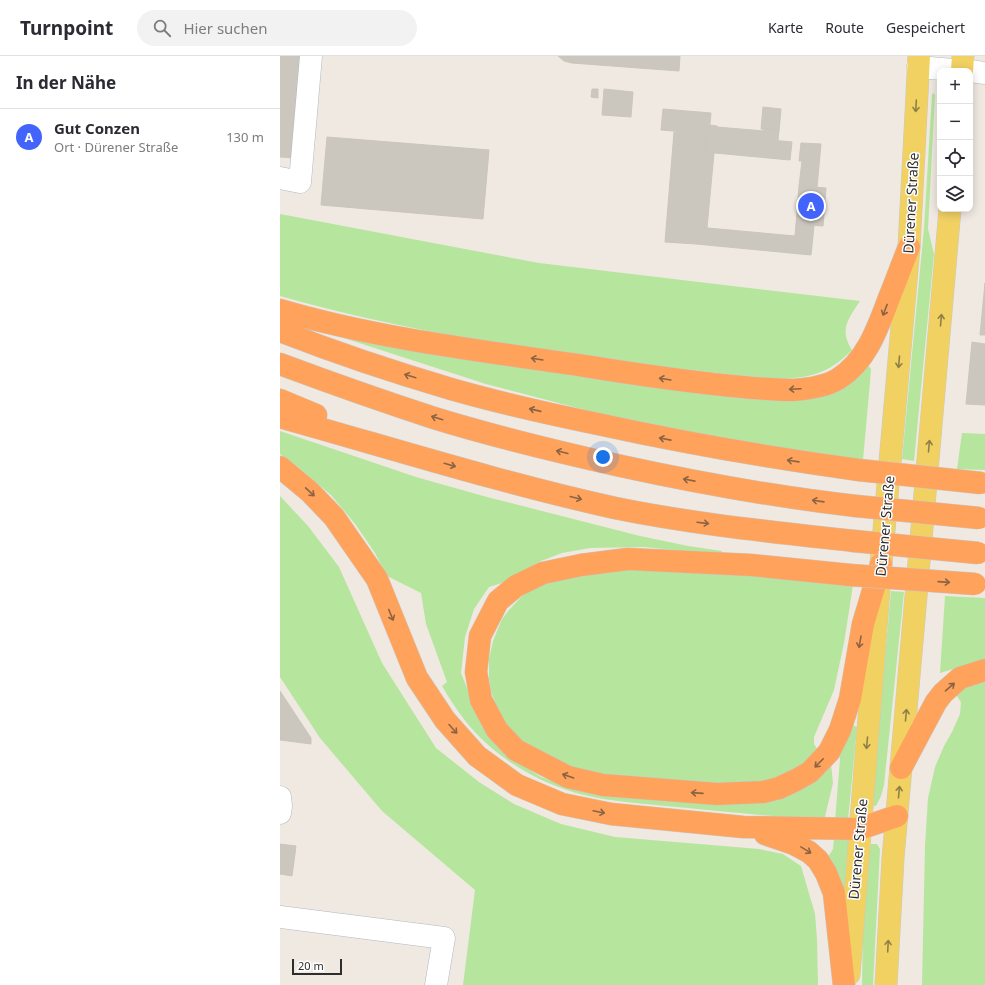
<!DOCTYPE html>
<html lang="de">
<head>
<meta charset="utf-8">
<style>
  :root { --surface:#fff; --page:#f2f2f3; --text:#2b2b33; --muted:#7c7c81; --line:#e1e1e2; --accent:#4264fb }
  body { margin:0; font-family:"Noto Sans",sans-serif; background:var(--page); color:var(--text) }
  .controls { position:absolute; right:12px; top:12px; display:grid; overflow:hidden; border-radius:8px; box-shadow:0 2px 10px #0003 }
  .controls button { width:36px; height:36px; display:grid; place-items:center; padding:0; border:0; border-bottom:1px solid var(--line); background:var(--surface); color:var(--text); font:20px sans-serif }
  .scale { position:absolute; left:12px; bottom:10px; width:50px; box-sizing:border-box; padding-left:4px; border:2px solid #2e2e2e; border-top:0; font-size:11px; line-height:14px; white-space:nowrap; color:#2e2e2e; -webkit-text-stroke:3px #fff; paint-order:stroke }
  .you { position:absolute; left:323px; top:401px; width:14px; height:14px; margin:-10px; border:3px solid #fff; border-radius:50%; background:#1a73e8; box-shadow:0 0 0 6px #1a73e833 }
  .badge { display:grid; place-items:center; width:26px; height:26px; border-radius:50%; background:var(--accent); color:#fff; font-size:13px; font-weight:700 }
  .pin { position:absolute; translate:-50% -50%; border:2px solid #fff; box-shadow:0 1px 4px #0006 }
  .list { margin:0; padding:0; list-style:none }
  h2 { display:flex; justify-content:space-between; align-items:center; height:52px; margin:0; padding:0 16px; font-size:17px }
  h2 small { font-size:13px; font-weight:400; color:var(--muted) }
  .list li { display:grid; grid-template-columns:26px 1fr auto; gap:12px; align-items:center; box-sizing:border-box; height:56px; padding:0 16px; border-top:1px solid var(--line) }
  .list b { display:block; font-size:15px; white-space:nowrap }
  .list p { margin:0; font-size:13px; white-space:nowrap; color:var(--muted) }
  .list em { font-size:13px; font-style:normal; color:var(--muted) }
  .icon { flex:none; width:22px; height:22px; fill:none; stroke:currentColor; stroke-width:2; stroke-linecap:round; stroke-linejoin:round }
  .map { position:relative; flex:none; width:705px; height:929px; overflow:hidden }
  header { display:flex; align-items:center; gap:24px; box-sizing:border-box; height:56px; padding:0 20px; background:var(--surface); border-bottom:1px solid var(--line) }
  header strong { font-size:19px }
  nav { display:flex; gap:22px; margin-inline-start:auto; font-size:14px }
  .search { width:280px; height:36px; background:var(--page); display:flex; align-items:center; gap:10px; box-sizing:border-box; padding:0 14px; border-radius:22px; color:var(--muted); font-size:15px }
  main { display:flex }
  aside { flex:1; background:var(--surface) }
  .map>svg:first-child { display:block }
  .green { fill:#b6e59e }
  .building { fill:#cbc7bf; stroke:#cbc5ba }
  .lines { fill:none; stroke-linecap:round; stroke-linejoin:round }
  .minor-casing { stroke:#b4b7c1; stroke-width:23 }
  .major-casing { stroke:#c9c9c9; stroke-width:23 }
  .highway-casing { stroke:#c9c9c9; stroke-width:23 }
  .minor { stroke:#fff; stroke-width:22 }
  .major { stroke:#f2d163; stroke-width:22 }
  .highway { stroke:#ffa35c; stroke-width:22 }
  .highway-bridge-casing { stroke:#c9c9c9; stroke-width:23; stroke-linecap:butt }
  .highway-bridge { stroke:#ffa35c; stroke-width:22 }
  .oneway { stroke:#908048 }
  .oneway2 { stroke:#8c6343 }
  .labels { text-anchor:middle; stroke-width:3; stroke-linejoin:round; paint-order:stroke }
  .street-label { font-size:14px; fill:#2e2e2e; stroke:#fff }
</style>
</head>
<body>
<header>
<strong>Turnpoint</strong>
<div class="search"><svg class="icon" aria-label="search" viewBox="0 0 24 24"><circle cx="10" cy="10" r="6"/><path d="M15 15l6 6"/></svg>Hier suchen</div>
<nav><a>Karte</a><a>Route</a><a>Gespeichert</a></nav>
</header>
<main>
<aside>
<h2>In der Nähe<small></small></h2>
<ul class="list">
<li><span class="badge">A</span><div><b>Gut Conzen</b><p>Ort · Dürener Straße</p></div><em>130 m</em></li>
</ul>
</aside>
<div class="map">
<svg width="705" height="929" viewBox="0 0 705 929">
  <rect width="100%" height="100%" fill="#efe9e1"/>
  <!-- green -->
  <path class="green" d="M653,37L655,39L648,173L654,198L634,405L622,403L644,172L652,38Z
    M0,158L259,207L580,245C568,263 559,274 572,294C554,312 539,320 513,322C496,324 479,321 462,320C439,317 416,314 393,312C261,297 128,276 0,240Z
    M39,274L446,340L588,309L591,313L590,326L583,404L444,383L305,354L206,328Z
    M0,375L136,421L207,441L360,480L408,490L442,495L441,499L364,491L310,492L282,497L261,505L237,518L232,524L209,531L194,553L185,581L181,617L191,642L225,698L261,721L283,729L417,747L551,708L553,727L544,765C495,760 446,756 397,751C366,748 334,746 304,739C255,727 207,697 178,655C172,647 167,638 162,630L167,626L146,568L141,537L107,520L95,497L76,469L51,439L18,411L0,398Z
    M682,377L705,378V414L677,413Z
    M0,440L28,470L59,511L102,607L156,692L199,726L234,748L281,768L335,781L479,793L503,798L521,810L535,858L537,883L538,929H183L195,834L102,755L40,682L0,621Z
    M303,512L406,514L573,529L564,587L554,634L534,681V688L538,695L525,708L490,724L466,727L440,729L325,720L292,713L251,694L225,667L215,647L210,632L209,622V603L213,585L222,563L229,554L244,538L260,527Z
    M611,535L624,536L604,729L601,740L596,750L592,749Z
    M665,540L705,542V603C689,606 676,613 660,617Z
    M705,620V929H642L645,790L648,742L655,711L664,690L672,676L680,658L681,646L675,637Z
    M572,669L577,671L568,764L555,765L560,703L558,695Z
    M554,782L569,783L566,833L563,832L547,803L553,793Z
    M591,788H597L600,793L593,929H582L583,866L587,793Z"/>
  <!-- building -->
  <path class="building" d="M0,0H24L15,102L0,101Z
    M278,0H400L399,15L292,7L284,5Z
    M312,33H318V42L311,41Z
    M324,33L353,36L351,61L322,59Z
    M483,51L501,53L499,75L481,73Z
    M383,53L431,57L429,78L381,74Z
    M430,69L437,70V71L484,75V73L499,74L498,84L429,78Z
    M394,76L426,78L424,96L434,97L427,172L417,171L416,188L385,186Z
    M426,78L512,86L510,104L424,96Z
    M47,81L209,94L203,163L41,149Z
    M521,87L541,88L537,131L519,130L522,105H519Z
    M519,130L546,132L543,170L516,168Z
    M516,168L534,170L531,199L416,188L417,171L515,180Z
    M705,227V279H700Z
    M692,286L705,288V349L686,348Z
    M0,635L31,682V688L0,684Z
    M0,788L16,790L12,820L0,818Z"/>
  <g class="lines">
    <defs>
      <path id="minor" d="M638,11L685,15
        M690,15L705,17
        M0,122L20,126L31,0
        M0,741L1,750L0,757
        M0,861L164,882L156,929"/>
      <path id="major" d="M682,15L683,0
        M569,918L601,508L629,191L639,0
        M606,929L613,802L670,153"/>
      <path id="highway" d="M0,254C99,283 203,295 305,310C354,318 403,325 452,330C472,332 493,334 513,334C528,333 545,331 558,323C587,305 598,271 609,242C616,225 622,208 629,191
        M0,275C56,297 113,316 171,333C220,347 269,358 318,368C405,387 491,402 579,414
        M0,308C51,327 102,345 154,362C216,381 278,396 341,410C419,427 497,441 576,450
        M0,344L36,359
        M0,361C111,392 222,427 335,452C413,468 494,476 574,485
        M0,411L30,436L54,461L97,523L137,622L165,664L197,700L237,729L282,748L331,758L463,771L579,773L617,760
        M570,519L471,509L348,503L301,509L263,517L236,530L218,545L200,580L196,616L201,644L217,674L236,694L288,721L323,729L437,738L483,736L499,732L516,724L530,716L549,696L560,674L570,643L583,568L601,508
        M621,712L656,646L663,637L680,622L705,614
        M485,778L514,788L529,796L538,804L546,817L554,837L564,929"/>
    </defs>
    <!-- minor casing -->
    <use href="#minor" class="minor-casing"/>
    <!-- major casing -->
    <use href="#major" class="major-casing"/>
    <!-- highway casing -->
    <use href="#highway" class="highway-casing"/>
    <!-- minor -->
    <use href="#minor" class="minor"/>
    <!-- major -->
    <use href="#major" class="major"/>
    <!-- highway -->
    <use href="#highway" class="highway"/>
    <defs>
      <path id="highway-bridge" d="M579,414L701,427
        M576,450L699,462
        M574,485L698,497
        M570,519L695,528"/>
    </defs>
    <!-- highway-bridge casing -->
    <use href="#highway-bridge" class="highway-bridge-casing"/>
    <!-- highway-bridge -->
    <use href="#highway-bridge" class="highway-bridge"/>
  </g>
  <!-- one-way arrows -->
  <defs><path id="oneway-shaft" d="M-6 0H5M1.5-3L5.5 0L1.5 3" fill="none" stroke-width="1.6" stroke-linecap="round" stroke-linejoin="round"/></defs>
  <g class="oneway">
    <use href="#oneway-shaft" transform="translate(636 50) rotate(93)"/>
    <use href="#oneway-shaft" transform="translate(661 264) rotate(-85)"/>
    <use href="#oneway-shaft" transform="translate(619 306) rotate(95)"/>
    <use href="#oneway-shaft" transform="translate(649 390) rotate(-85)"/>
    <use href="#oneway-shaft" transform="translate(626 659) rotate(-85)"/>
    <use href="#oneway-shaft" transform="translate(587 687) rotate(95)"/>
    <use href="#oneway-shaft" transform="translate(619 736) rotate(-85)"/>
    <use href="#oneway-shaft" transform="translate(608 890) rotate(-87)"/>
  </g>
  <g class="oneway2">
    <use href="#oneway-shaft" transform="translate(605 254) rotate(111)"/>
    <use href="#oneway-shaft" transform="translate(257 303) rotate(-171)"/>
    <use href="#oneway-shaft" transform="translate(130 320) rotate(-163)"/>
    <use href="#oneway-shaft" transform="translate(385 323) rotate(-171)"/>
    <use href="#oneway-shaft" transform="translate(515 333) rotate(177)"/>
    <use href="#oneway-shaft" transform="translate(255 354) rotate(-167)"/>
    <use href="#oneway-shaft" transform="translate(157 362) rotate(-163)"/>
    <use href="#oneway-shaft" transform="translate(385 383) rotate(-169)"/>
    <use href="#oneway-shaft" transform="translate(282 396) rotate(-166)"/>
    <use href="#oneway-shaft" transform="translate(513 405) rotate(-172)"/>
    <use href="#oneway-shaft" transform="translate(170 409) rotate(16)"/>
    <use href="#oneway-shaft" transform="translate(409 424) rotate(-169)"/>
    <use href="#oneway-shaft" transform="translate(30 436) rotate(43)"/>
    <use href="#oneway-shaft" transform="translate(296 442) rotate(14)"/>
    <use href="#oneway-shaft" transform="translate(538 445) rotate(-172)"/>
    <use href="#oneway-shaft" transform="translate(423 467) rotate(7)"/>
    <use href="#oneway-shaft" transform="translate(664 526) rotate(4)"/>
    <use href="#oneway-shaft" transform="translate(111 559) rotate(68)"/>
    <use href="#oneway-shaft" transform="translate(580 586) rotate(100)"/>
    <use href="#oneway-shaft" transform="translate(670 631) rotate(-41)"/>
    <use href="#oneway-shaft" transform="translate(173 673) rotate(48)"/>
    <use href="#oneway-shaft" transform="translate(539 707) rotate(135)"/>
    <use href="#oneway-shaft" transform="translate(288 720) rotate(-161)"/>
    <use href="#oneway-shaft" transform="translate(417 737) rotate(-176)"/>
    <use href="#oneway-shaft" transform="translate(319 756) rotate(12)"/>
    <use href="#oneway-shaft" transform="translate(526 794) rotate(31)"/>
  </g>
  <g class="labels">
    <!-- street labels -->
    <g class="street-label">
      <text transform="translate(631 147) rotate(-87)" y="5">Dürener Straße</text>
      <text transform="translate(605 470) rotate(-85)" y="5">Dürener Straße</text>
      <text transform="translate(578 793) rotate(-85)" y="5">Dürener Straße</text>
    </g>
  </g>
</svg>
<div class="controls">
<button>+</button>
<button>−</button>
<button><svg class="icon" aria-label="locate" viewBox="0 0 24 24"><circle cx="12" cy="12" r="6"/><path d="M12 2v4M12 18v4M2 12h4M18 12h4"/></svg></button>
<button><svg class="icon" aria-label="layers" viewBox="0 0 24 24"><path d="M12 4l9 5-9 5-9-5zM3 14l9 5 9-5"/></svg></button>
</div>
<div class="scale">20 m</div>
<div class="you"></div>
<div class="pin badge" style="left:531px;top:150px">A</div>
</div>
</main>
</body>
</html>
